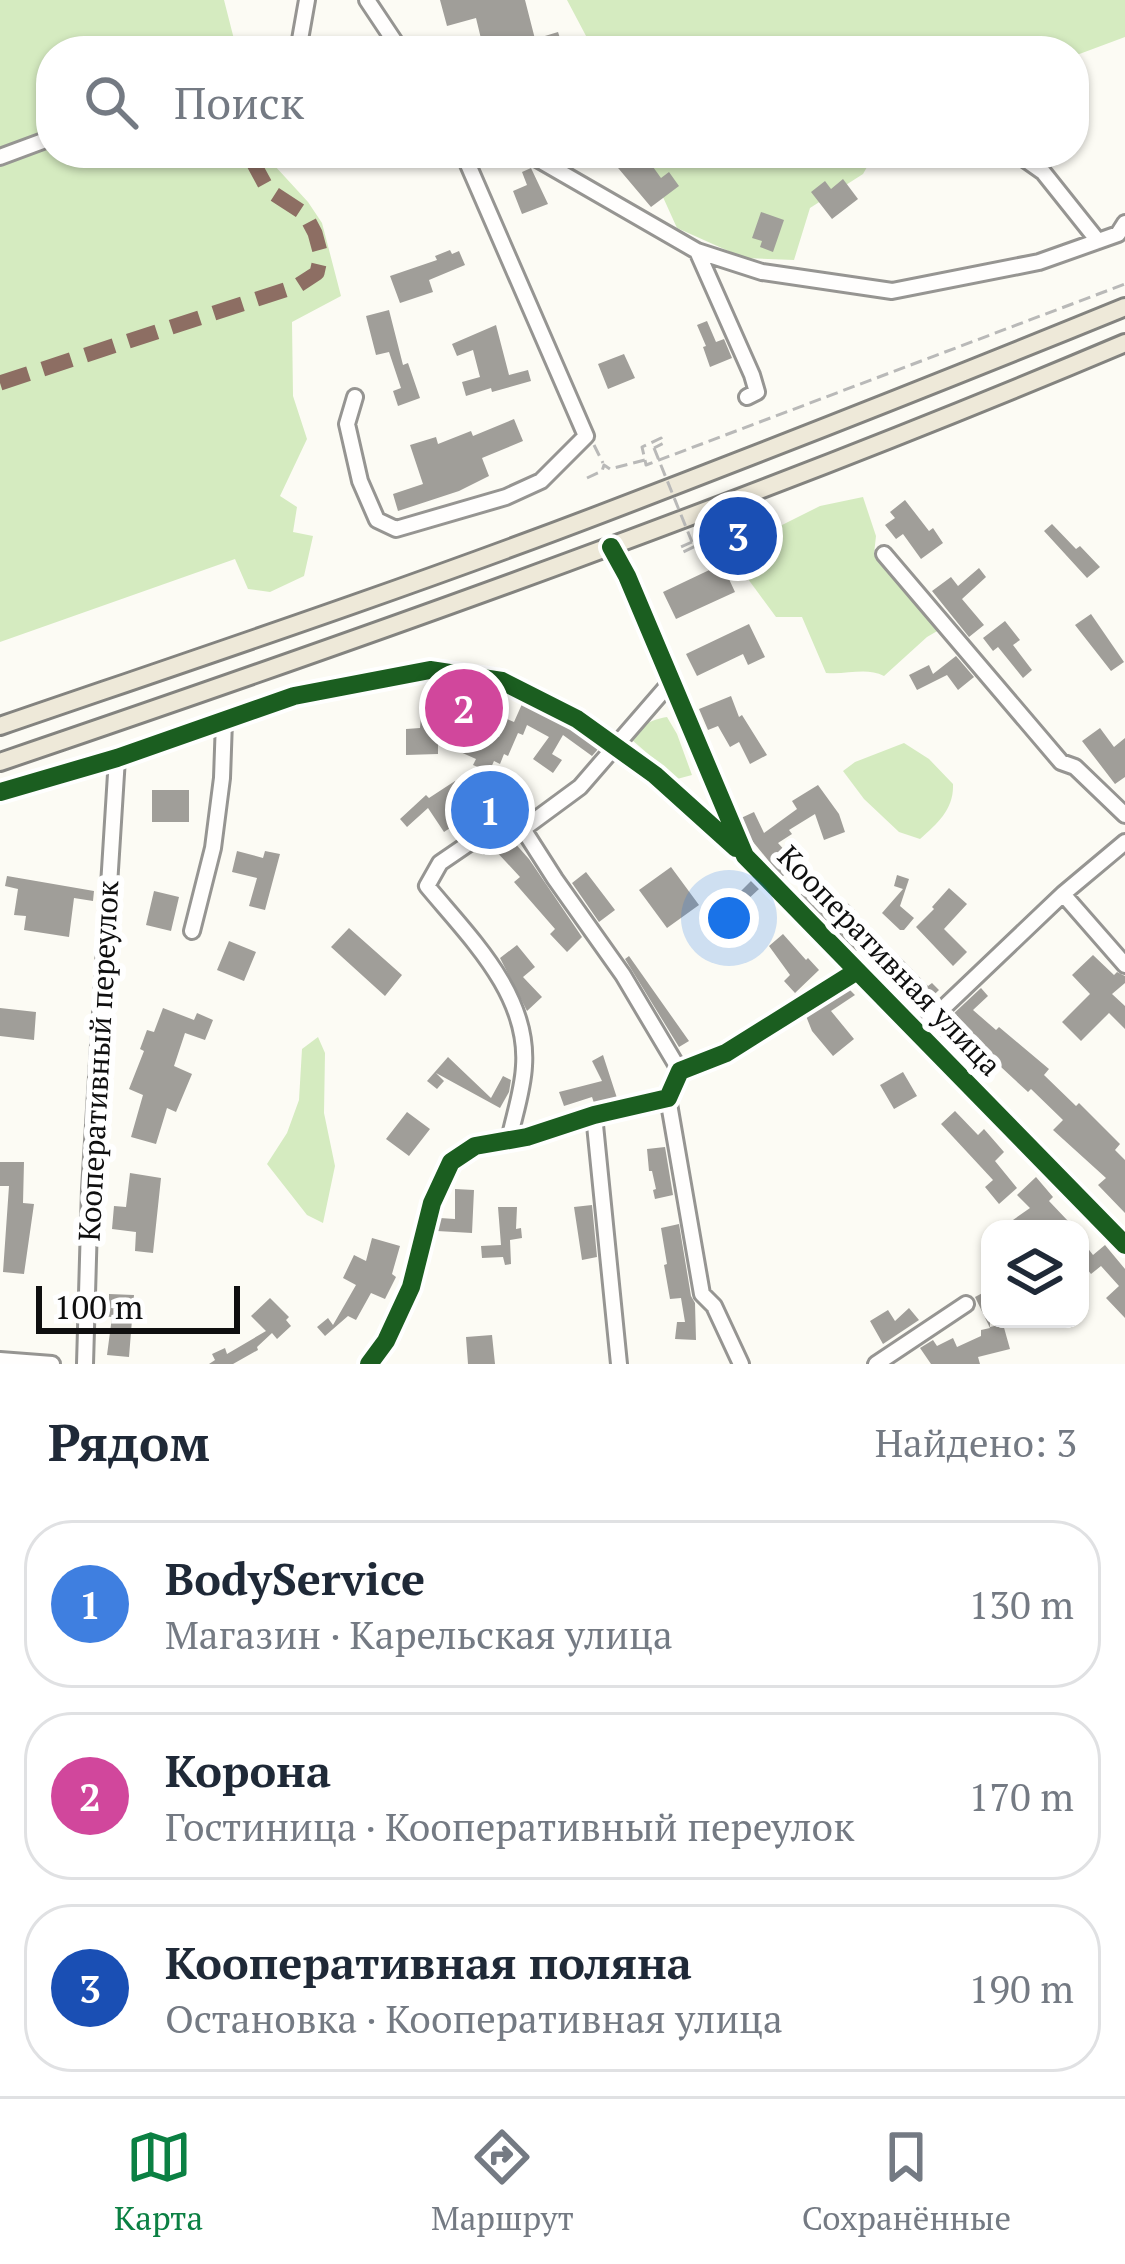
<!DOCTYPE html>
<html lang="ru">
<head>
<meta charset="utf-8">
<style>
  :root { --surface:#fff; --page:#f2f2f3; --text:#1f2937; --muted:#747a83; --line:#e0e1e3; --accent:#0b8043 }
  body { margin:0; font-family:"PT Serif",serif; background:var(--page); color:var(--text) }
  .controls { position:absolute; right:36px; bottom:36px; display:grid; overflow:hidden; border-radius:24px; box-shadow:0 3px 9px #0004 }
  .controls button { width:108px; height:108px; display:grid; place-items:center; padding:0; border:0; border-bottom:3px solid var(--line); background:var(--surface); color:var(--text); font:60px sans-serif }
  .scale { position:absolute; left:36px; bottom:30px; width:204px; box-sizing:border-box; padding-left:12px; border:6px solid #0f0f0f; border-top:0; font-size:33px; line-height:42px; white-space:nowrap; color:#0f0f0f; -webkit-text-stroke:9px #fff; paint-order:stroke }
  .you { position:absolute; left:729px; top:918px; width:42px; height:42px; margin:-30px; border:9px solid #fff; border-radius:50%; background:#1a73e8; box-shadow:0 0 0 18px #1a73e833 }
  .badge { display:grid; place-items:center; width:78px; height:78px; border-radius:50%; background:var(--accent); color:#fff; font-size:39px; font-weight:700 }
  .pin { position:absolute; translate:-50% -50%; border:6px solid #fff; box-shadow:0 3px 12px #0006 }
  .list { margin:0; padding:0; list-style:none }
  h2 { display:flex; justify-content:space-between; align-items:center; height:156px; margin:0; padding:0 48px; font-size:51px }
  h2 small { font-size:39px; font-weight:400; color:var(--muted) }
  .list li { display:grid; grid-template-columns:78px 1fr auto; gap:36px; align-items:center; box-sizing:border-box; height:168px; margin:0 24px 24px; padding:0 24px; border:3px solid var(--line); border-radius:48px }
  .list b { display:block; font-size:45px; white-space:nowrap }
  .list p { margin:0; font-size:39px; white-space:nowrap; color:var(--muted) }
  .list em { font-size:39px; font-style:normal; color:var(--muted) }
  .icon { flex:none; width:66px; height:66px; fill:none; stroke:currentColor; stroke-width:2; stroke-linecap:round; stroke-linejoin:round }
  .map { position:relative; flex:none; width:1125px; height:1364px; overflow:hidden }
  .search { position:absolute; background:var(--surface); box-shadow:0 3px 9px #0004; left:36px; right:36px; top:36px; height:132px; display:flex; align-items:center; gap:30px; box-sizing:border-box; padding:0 42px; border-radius:48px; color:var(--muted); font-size:45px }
  .sheet { height:732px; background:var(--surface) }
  nav { display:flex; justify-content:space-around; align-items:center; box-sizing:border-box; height:168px; border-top:3px solid var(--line); background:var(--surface); font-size:33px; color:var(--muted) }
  nav a { display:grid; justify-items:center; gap:6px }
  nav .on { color:var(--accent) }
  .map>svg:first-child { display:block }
  .forest { fill:#d5ebc0 }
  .building { fill:#a09e99 }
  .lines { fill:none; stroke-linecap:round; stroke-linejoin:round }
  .minor-casing { stroke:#969592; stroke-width:20 }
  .major-casing { stroke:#83837f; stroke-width:22 }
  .path { stroke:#b9b9b8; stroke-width:3; stroke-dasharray:12 6; stroke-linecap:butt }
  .minor { stroke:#fffefd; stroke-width:14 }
  .major { stroke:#eee9d9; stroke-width:16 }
  .path-bridge { stroke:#b9b9b8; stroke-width:3; stroke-dasharray:12 6; stroke-linecap:butt }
  .quiet { stroke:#8d6e63; stroke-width:15; stroke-dasharray:30 15; stroke-linecap:butt }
  .cycleway-casing { stroke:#fff; stroke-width:26 }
  .cycleway { stroke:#1b5e20; stroke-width:18 }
  .labels { text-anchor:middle; stroke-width:12; stroke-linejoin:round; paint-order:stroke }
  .street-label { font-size:30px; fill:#0f0f0f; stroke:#fff }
</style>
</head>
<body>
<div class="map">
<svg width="1125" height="1364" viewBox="0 0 1125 1364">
  <rect width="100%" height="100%" fill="#fcfbf4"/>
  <!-- forest -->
  <path class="forest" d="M0,0H224L237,51H51V153H263L308,202L322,223L341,296L292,322L293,396L307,439L280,496L297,507L293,532L313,536L304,576L270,592L248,589L235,559L0,642Z
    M567,0H1125V37L1074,56V51H594Z
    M643,153H875L863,174L810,208L794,260L744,258L677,228Z
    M863,497L876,536L874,554L939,630L927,637L884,676C866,667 847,675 826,673L802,617H776L734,560L765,540L782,525L820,506Z
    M667,717L677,734L692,775L677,779L632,740C640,725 650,720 667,717Z
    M904,743L929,759L953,784C954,809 938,823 920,839L899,832L864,799L843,771L855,762Z
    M318,1037L325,1053L324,1113L335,1166L323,1223L307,1215L267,1164L287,1133L299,1100L302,1049Z"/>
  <!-- building -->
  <path class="building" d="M440,0H525L535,39L558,32L562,44L538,51L536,45L510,51H484L476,18L447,26Z
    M626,153H643L661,178L669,172L679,186L651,207L613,162Z
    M531,168L548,204L522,214L513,191L527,185L522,172Z
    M843,179L858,199L832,219L811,192L825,181L831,189Z
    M761,212L784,220L773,252L760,247L762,241L752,238Z
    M450,250L452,254L459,251L465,265L429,280L433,292L400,303L390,276L437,260L435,256Z
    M389,310L403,365L408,363L420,398L398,406L393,391L401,388L389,352L376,355L366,316Z
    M707,321L716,342L724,339L732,358L710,367L703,347L706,346L697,325Z
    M496,325L509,375L528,370L531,381L492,392L491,388L466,396L462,382L480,377L473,350L457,356L452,344Z
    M624,354L635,378L608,389L598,364Z
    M514,419L523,441L482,458L489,476L459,491L398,511L393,494L423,484L410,445L436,437L438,444L471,431L473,436Z
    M905,500L929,531L933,528L943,543L921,559L903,534L896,539L885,525L895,518L890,512Z
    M1052,524L1076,549L1080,546L1100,567L1087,578L1044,531Z
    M722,564L735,592L676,619L663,592Z
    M979,568L986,577L962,599L984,625L969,637L932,591L951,577L958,586Z
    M1091,614L1124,662L1111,671L1075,625Z
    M1005,621L1020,640L1013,645L1032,670L1023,678L998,647L993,651L983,638Z
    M749,624L765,657L748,665L743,654L697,676L686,654Z
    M956,656L974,677L958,690L947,675L917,690L909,675L929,665L933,674Z
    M455,689L487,698L478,728L499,737L507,719L514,722L522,704L571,729L599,748L592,756L563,735L552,754L562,760L553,773L533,759L549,737L527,725L523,735L518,733L508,756L504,754L500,764L494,761L489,772L473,765L476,759L438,742V754L406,755V729L420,728L423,693L454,695Z
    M731,696L739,717L742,715L767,755L750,764L739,742L730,747L718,726L708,730L699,709Z
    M1100,728L1114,747L1125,738V777L1115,784L1082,741Z
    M455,781L467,799L476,793L481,800L488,795L499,811L472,828L465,818L444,832L428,808L407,827L400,819L426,795L429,798Z
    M818,785L839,814L845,832L824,840L815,814L789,830L792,834L778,843L797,864L782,877L749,837L741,818L754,812L764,833L797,809L792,801Z
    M152,790H189V822H152Z
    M505,832L529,859L582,937L567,952L550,934L555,929L514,882L520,877L493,848L484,855L480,850Z
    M237,851L263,858L265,851L280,854L265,910L249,906L257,878L232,872Z
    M671,867L699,905L667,928L639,890Z
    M586,872L615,910L599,922L572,883Z
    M897,875L909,879L900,906L914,918L904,930H900L882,913L903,889L894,886Z
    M7,876L94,891L93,901L74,898L69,937L24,930L26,916L14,915L18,889L5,886Z
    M751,881L759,889L733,913L738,919L720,936L708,924Z
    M814,882L835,904L841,897L855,910L850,915L871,937L856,951L800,895Z
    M949,888L967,904L944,929L967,952L953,966L916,927L934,909L932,907Z
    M154,891L179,897L171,931L146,925Z
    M349,928L402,975L385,996L331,947Z
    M783,934L806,960L808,958L819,970L795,993L784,981L790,975L769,946Z
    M229,941L256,952L244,981L217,970Z
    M517,945L535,967L523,977L542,997L527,1011L500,958Z
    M1093,955L1114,975L1117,972L1125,976V983L1112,994L1125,1006V1029L1109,1013L1081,1041L1062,1022L1090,994L1072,975Z
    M629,956L689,1041L679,1047L625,959Z
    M899,956L928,986L932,983L939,990L918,1010L911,1003L918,996L889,967Z
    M981,988L988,996L973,1010L996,1030L999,1027L1049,1069L1044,1075L1076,1106L1079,1103L1120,1144L1115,1150L1125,1160V1213L1098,1185L1106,1178L1053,1130L1063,1120L1031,1089L1028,1092L1001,1067L992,1078L971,1060L974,1056L957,1040L950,1046L935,1031Z
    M849,989L855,995L831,1011L854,1039L833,1056L812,1031L806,1016Z
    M0,1008L36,1012L34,1040L0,1036Z
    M163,1008L194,1020L197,1013L213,1020L205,1040L185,1033L174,1066L192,1074L176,1112L167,1108L156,1144L131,1137L143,1095L129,1089L144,1051L140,1049L147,1030L154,1032Z
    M603,1055L617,1098L594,1103L592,1097L564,1106L559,1092L602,1081L592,1061Z
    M448,1057L491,1098L503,1076L511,1080L509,1092L500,1108L436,1073L444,1081L437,1089L427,1081Z
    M903,1072L917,1096L894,1109L880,1085Z
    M955,1111L978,1135L984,1129L1004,1152L995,1161L1017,1188L999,1204L985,1187L993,1180L941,1124Z
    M407,1112L430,1129L409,1156L386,1139Z
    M665,1147L673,1195L655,1199L653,1190L656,1189L652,1171H649L647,1149Z
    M0,1162H24L23,1203L34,1204L24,1274L3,1272L9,1186H0Z
    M130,1173L161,1178L153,1253L135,1251L136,1232L112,1229L114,1206L126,1207Z
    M1036,1177L1053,1197L1049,1201L1068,1221L1060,1229H1044L1040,1225L1035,1229H1000L1030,1208L1017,1195Z
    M455,1189L474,1190L472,1233L437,1231L440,1218L455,1219Z
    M592,1205L597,1257L582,1260L574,1207Z
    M498,1207H517L516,1229L521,1228L522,1238L510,1240L511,1264L505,1265L503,1257L482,1258L481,1246L501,1245Z
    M679,1224L691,1296L695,1303L696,1340L675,1339L677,1322H685L681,1298L670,1299L664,1265L667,1264L661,1228Z
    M372,1238L400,1246L392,1274L396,1277L385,1299L371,1293L356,1320L348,1316L325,1336L317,1327L328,1318L333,1325L356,1285L343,1278L354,1255L366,1261Z
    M1080,1238L1093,1255L1105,1245L1125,1269V1318L1106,1298L1119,1286L1101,1266L1091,1274L1080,1260Z
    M990,1289V1327L1003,1324L1010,1349L978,1357L980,1364H931L920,1348L933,1340L937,1346L953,1338L957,1347L981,1336V1330L990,1328L975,1297Z
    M109,1294L134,1295L129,1357L107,1355L112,1317L98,1316V1304L109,1305Z
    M270,1298L289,1317L286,1320L291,1326L277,1339L272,1333L257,1347L258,1350L233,1364H209L215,1360L212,1354L225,1348L227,1354L266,1331L251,1316Z
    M909,1308L919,1320L883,1344L870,1321L888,1310L895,1321Z
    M492,1335L495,1364H468L466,1337Z"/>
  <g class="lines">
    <defs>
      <path id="minor" d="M367,0L401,51
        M298,51L307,0
        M527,153L697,251L762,272L892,291L1039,262L1118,234L1125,223
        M1016,153L1043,172L1098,241
        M0,157L51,138
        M697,251L752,375L757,392L747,397
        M355,397L347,424L360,481L377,520L396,529L506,497L541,481L586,436L463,153
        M611,547L627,576L745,856L1125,1245
        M884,554L1061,762L1075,767L1125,815
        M0,792L117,758L294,696L430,670L502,681L577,719L655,775L741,853
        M523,829L555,879L623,975L680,1071
        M1063,894L1125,965
        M192,931L213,848L222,778L224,721
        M917,1033L1063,894L1125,842
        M668,1098L702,1294L714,1306L741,1364
        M594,1115L619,1364
        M509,1140C514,1116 523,1090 524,1066C529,994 470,938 427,886L440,863L500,822L516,818L523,829L580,787L670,683
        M0,1360L52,1364
        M85,1364L90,1189L117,758
        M369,1364L386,1341L411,1287L432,1203L451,1162L475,1146L527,1137L594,1115L668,1098L680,1071L726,1053L857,971
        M876,1364L966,1304"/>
      <path id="major" d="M0,726C201,657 402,590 601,514C776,447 951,378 1125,307
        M0,762C379,633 756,499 1125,343"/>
    </defs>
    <!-- minor casing -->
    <use href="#minor" class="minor-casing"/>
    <!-- major casing -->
    <use href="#major" class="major-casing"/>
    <!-- path -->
    <path class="path" d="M594,445L603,463
      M645,460L646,465L1125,284
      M587,478L602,471L604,465L610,469L645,460L642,447L661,438L664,443L654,448
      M692,542L681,547L683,552L755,518L758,520"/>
    <!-- minor -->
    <use href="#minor" class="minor"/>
    <!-- major -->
    <use href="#major" class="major"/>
    <!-- path-bridge -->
    <path class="path-bridge" d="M654,448L692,542"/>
    <!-- quiet -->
    <path class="quiet" d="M0,383L297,286L317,273L321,255L315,233L305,214L268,190L248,153"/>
    <defs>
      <path id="cycleway" d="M611,547L627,576L745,856L1125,1245
        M0,792L117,758L294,696L430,670L502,681L577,719L655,775L736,848
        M369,1364L386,1341L411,1287L432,1203L451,1162L475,1146L527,1137L594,1115L668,1098L680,1071L726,1053L857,971"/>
    </defs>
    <!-- cycleway casing -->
    <use href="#cycleway" class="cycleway-casing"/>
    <!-- cycleway -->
    <use href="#cycleway" class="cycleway"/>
  </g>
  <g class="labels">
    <!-- street labels -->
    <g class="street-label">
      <text transform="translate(889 961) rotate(46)" y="10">Кооперативная улица</text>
      <text transform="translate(99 1061) rotate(-87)" y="10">Кооперативный переулок</text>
    </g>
  </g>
</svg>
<div class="controls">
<button><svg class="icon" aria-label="layers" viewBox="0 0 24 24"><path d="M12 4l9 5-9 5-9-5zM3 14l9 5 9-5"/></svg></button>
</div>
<div class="scale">100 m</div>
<div class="you"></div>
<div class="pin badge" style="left:490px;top:810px;background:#3f7fe0">1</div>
<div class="pin badge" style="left:464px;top:708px;background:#d1479c">2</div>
<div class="pin badge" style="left:738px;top:536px;background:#1a4fb4">3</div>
<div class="search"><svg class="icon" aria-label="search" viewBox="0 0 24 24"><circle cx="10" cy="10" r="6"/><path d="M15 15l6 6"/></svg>Поиск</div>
</div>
<section class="sheet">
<h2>Рядом<small>Найдено: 3</small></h2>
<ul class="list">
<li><span class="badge" style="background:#3f7fe0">1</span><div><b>BodyService</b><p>Магазин · Карельская улица</p></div><em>130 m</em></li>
<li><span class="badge" style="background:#d1479c">2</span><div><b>Корона</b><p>Гостиница · Кооперативный переулок</p></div><em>170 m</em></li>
<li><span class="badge" style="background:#1a4fb4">3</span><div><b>Кооперативная поляна</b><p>Остановка · Кооперативная улица</p></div><em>190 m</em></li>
</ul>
</section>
<nav>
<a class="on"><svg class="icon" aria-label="map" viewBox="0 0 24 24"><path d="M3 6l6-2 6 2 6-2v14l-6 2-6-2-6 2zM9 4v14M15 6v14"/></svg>Карта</a>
<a><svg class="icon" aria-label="directions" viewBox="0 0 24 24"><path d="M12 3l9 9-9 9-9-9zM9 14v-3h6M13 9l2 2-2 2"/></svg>Маршрут</a>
<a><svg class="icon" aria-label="saved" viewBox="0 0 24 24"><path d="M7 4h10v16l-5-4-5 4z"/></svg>Сохранённые</a>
</nav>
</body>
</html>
